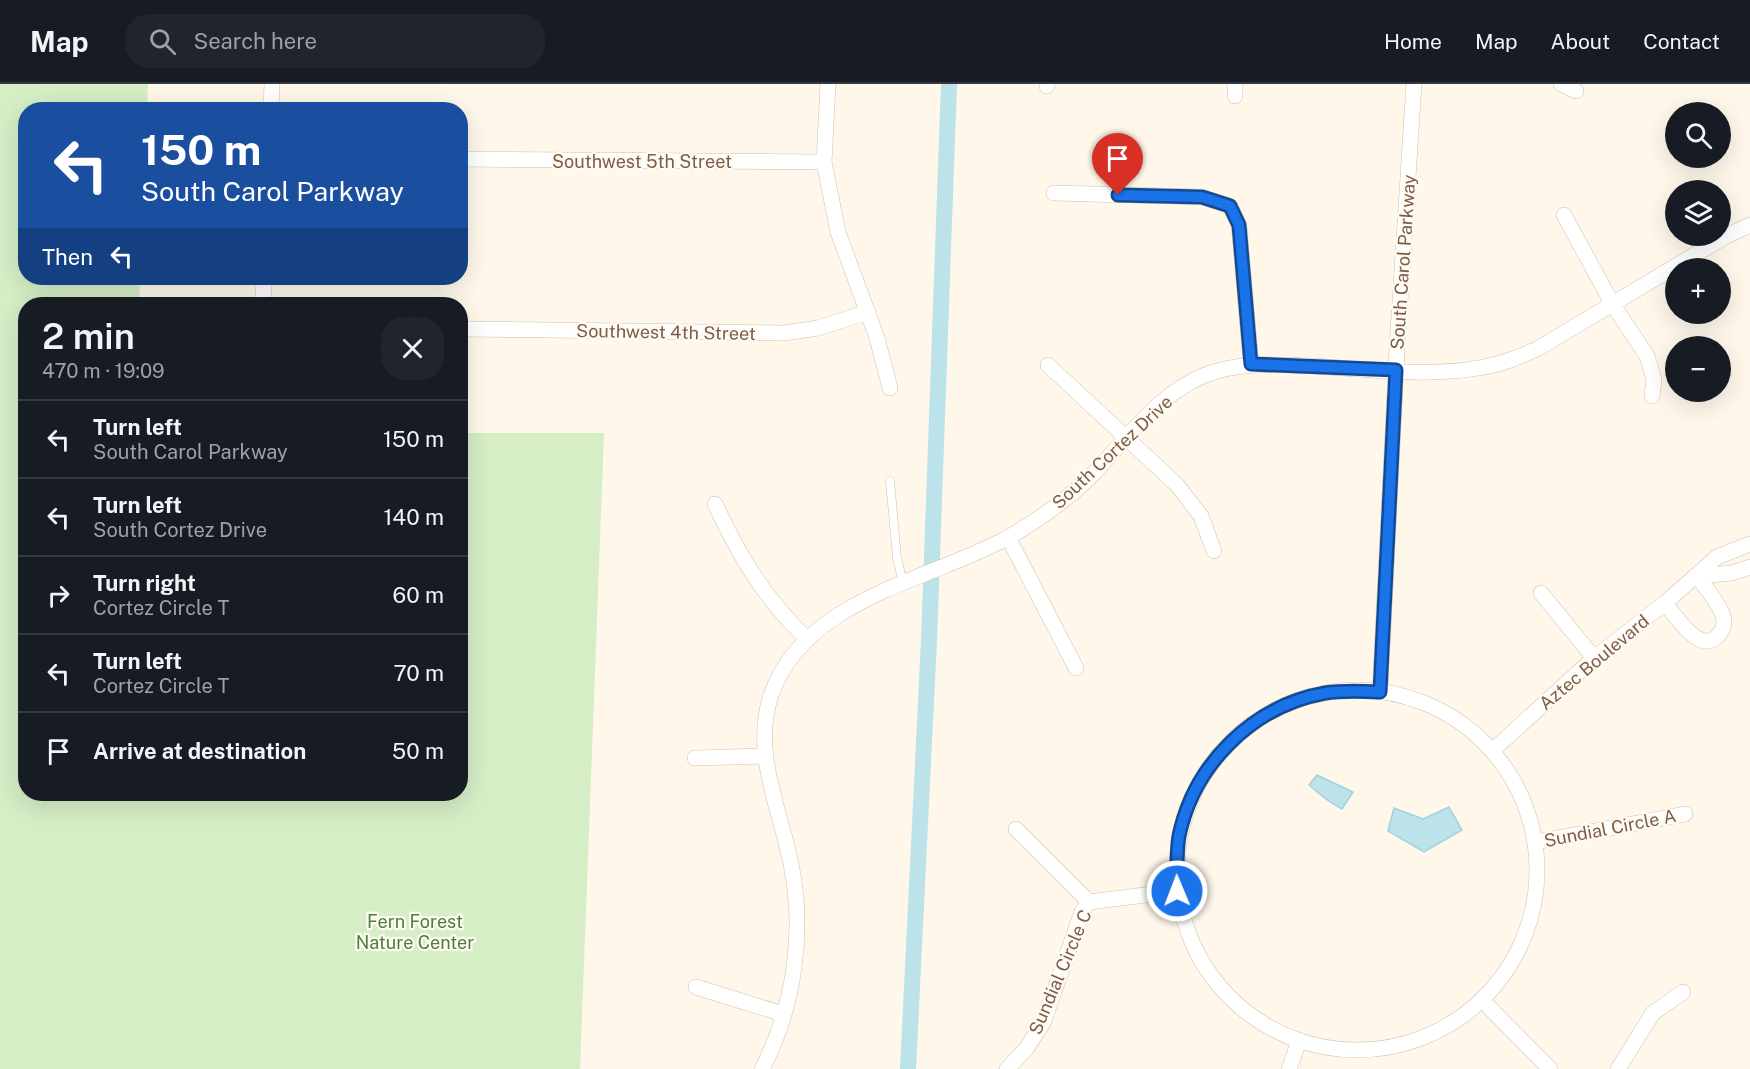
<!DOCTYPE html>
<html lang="en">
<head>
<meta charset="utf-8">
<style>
	body { margin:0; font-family:"Public Sans",sans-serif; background:#20242c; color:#f1f3f6; height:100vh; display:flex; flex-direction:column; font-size:22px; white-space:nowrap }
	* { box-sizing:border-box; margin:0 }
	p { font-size:20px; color:#9ea1a6 }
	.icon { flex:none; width:33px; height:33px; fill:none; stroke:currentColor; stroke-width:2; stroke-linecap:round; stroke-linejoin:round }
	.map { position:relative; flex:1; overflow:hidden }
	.sheet { position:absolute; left:18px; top:213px; width:450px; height:504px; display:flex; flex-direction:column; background:#171b24; border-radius:24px; box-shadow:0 6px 24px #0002 }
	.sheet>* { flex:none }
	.top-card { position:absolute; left:18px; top:18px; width:450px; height:183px; border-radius:24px; box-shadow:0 6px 24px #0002; background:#1a4fa0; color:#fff; overflow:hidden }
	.fabs { position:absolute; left:1665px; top:18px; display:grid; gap:12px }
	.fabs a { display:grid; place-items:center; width:66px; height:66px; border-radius:50%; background:#171b24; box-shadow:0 6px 24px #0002; font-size:30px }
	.pin { position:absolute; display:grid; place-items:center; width:51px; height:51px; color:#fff; margin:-62px -26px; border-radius:50% 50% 50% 0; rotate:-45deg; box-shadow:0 0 6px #0007 }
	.pin .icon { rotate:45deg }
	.me { position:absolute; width:66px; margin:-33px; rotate:359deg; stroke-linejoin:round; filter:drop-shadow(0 0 4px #0008) }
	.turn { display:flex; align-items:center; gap:21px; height:126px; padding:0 24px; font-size:27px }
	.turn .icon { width:78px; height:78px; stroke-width:2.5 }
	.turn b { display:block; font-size:42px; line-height:51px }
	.then { display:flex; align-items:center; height:57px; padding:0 24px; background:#0003; gap:12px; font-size:22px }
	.round { display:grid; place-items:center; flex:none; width:63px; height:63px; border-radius:24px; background:#20242c }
	.overview { display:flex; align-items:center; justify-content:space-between; height:102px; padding:0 24px }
	h1 { font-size:36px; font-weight:600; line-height:45px }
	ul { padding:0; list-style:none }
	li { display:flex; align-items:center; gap:18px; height:78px; padding:0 24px; border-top:2px solid #363941 }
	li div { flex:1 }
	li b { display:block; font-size:22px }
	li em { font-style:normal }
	header { display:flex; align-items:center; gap:36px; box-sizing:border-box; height:84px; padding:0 30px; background:#171b24; border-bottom:2px solid #363941 }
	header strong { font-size:28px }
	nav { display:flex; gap:33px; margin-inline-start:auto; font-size:21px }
	.search { width:420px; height:54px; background:#20242c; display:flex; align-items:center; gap:15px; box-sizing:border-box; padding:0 21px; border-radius:24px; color:#9ea1a6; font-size:22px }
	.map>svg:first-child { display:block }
	.green { fill:#d5eec6 }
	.water { fill:#bce2ea; stroke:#a1d2dd; stroke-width:1.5 }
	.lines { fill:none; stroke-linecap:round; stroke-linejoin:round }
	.canal { stroke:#bce2ea; stroke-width:16 }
	.service-casing { stroke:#d3bfad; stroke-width:9 }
	.minor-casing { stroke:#d3bfad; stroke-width:16 }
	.service { stroke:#fff; stroke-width:8 }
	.minor { stroke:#fff; stroke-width:15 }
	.route-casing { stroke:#114b97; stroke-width:15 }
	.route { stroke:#1a73e8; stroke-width:10 }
	.labels { text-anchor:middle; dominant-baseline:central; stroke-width:4.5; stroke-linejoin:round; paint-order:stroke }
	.street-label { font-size:18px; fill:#7c5d4a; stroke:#fffaf2 }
	.park-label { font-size:18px; fill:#4f7c3d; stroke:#fffaf2 }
</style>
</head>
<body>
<header>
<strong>Map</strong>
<div class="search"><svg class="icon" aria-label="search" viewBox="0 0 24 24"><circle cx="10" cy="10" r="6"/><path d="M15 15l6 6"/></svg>Search here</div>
<nav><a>Home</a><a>Map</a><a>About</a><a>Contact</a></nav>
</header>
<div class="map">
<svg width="1750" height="985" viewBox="0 0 1750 985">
	<rect width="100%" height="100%" fill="#fef7ea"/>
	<!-- green -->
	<polygon class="green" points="0,0 148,0 147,25 26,26 26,194 140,194 139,220 26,220 26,710 460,710 461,349 604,349 580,985 0,985"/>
	<!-- water -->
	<g class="water">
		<path d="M1317 691 1353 708 1342 725C1328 718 1321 711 1309 701Z"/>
		<polygon points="1449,723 1462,746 1424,768 1388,747 1394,724 1423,735"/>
	</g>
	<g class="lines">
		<!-- canal -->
		<polyline class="canal" points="908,985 929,556 949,0"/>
		<!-- service casing -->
		<g class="service-casing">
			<polyline id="service" points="890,397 897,474 903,499"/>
		</g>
		<!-- minor casing -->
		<g class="minor-casing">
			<g id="minor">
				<polyline points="828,0 824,78 838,148 877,254 890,304"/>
				<polyline points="1561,0 1576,7"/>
				<polyline points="1047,2 1047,0"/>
				<polyline points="1235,12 1235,0"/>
				<polyline points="271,26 272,0"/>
				<polyline points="460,75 824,78"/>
				<polyline points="1054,109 1202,113 1230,122 1239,141 1251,280"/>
				<polyline points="1564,131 1613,221 1647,272 1654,295 1652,312"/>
				<polyline points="263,220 264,194"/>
				<polyline points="460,245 784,249 818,244 868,228"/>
				<polyline points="1048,281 1177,401 1201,432 1214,467"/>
				<path d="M715 420C740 473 764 514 807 555"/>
				<polyline points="1008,453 1076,584"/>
				<polyline points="1697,492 1732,489 1750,483"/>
				<polyline points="1541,509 1594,574"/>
				<path d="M1665 519C1676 532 1702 575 1720 549 1724 545 1725 537 1723 532 1719 519 1705 503 1697 492"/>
				<circle cx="1357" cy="786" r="180"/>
				<polyline points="1380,608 1397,264 1414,0"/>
				<polyline points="1492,667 1594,574 1665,519 1717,473 1750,460"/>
				<polyline points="695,674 764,672"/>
				<polyline points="1016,745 1089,818"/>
				<polyline points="1536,758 1685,730"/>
				<polyline points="1089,818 1177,807"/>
				<polyline points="696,903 783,930"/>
				<polyline points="1482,916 1550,985"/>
				<path d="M762 985C794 924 805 848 791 780 780 724 752 669 771 611 805 514 929 497 1009 453 1038 436 1067 416 1091 392 1128 354 1163 302 1217 287 1248 278 1280 281 1312 282 1368 285 1428 294 1484 283 1503 280 1521 272 1539 264L1726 152 1750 141"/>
				<polyline points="1007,985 1026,965 1043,939 1082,828 1089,818"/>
				<polyline points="1289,985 1299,957"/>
				<polyline points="1618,985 1653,929 1683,908"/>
			</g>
		</g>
		<!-- service -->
		<use href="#service" class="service"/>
		<!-- minor -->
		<use href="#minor" class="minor"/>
	</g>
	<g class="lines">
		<!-- route casing -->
		<g class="route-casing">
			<path id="route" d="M1118 111 1202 113 1230 122 1239 141 1251 280 1396 286 1380 608C1362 607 1343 606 1325 609 1253 622 1194 680 1179 752 1176 770 1177 789 1177 807"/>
		</g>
		<!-- route -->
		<use href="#route" class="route"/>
	</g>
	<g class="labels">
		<!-- street labels -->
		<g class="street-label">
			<text x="642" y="77">Southwest 5th Street</text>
			<text transform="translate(1403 178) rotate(-86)">South Carol Parkway</text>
			<text transform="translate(666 248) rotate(1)">Southwest 4th Street</text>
			<text transform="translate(1112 368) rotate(-43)">South Cortez Drive</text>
			<text transform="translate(1594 578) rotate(-40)">Aztec Boulevard</text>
			<text transform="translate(1610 744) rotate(-11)">Sundial Circle A</text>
			<text transform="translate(1060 888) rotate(-67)">Sundial Circle C</text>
		</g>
		<!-- park labels -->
		<g class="park-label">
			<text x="415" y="837">Fern Forest<tspan x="415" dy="21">Nature Center</tspan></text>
		</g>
	</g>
</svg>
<div class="fabs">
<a><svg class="icon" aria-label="search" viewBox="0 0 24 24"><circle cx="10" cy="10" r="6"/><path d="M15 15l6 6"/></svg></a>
<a><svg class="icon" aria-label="layers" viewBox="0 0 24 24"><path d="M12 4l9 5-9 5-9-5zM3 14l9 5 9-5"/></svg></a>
<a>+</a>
<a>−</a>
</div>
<div class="pin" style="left:1118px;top:111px;background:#d93025"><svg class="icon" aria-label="arrive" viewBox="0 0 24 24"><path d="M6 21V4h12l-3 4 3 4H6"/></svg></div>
<svg class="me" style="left:1177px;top:807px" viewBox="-20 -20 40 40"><circle r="17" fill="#1a73e8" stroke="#fff" stroke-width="3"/><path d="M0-11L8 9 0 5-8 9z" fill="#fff"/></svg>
<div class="top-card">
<div class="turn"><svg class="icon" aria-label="left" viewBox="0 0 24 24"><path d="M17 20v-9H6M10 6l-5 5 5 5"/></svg><div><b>150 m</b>South Carol Parkway</div></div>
<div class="then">Then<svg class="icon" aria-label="left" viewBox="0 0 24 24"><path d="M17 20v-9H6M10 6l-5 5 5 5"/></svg></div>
</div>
<section class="sheet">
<div class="overview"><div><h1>2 min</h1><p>470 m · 19:09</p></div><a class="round"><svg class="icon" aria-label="close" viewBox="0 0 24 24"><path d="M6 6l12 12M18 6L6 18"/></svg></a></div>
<ul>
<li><svg class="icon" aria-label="left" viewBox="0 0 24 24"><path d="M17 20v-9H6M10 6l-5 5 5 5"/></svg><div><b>Turn left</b><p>South Carol Parkway</p></div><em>150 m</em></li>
<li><svg class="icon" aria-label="left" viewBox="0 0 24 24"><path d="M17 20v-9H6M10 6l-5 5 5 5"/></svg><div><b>Turn left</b><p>South Cortez Drive</p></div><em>140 m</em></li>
<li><svg class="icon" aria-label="right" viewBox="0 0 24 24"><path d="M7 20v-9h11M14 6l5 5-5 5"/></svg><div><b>Turn right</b><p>Cortez Circle T</p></div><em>60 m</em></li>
<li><svg class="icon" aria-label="left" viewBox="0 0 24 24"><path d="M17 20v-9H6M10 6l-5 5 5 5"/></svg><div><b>Turn left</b><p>Cortez Circle T</p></div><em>70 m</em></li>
<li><svg class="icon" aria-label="arrive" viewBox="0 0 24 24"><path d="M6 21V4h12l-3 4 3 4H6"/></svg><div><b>Arrive at destination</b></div><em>50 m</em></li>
</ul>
</section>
</div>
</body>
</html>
